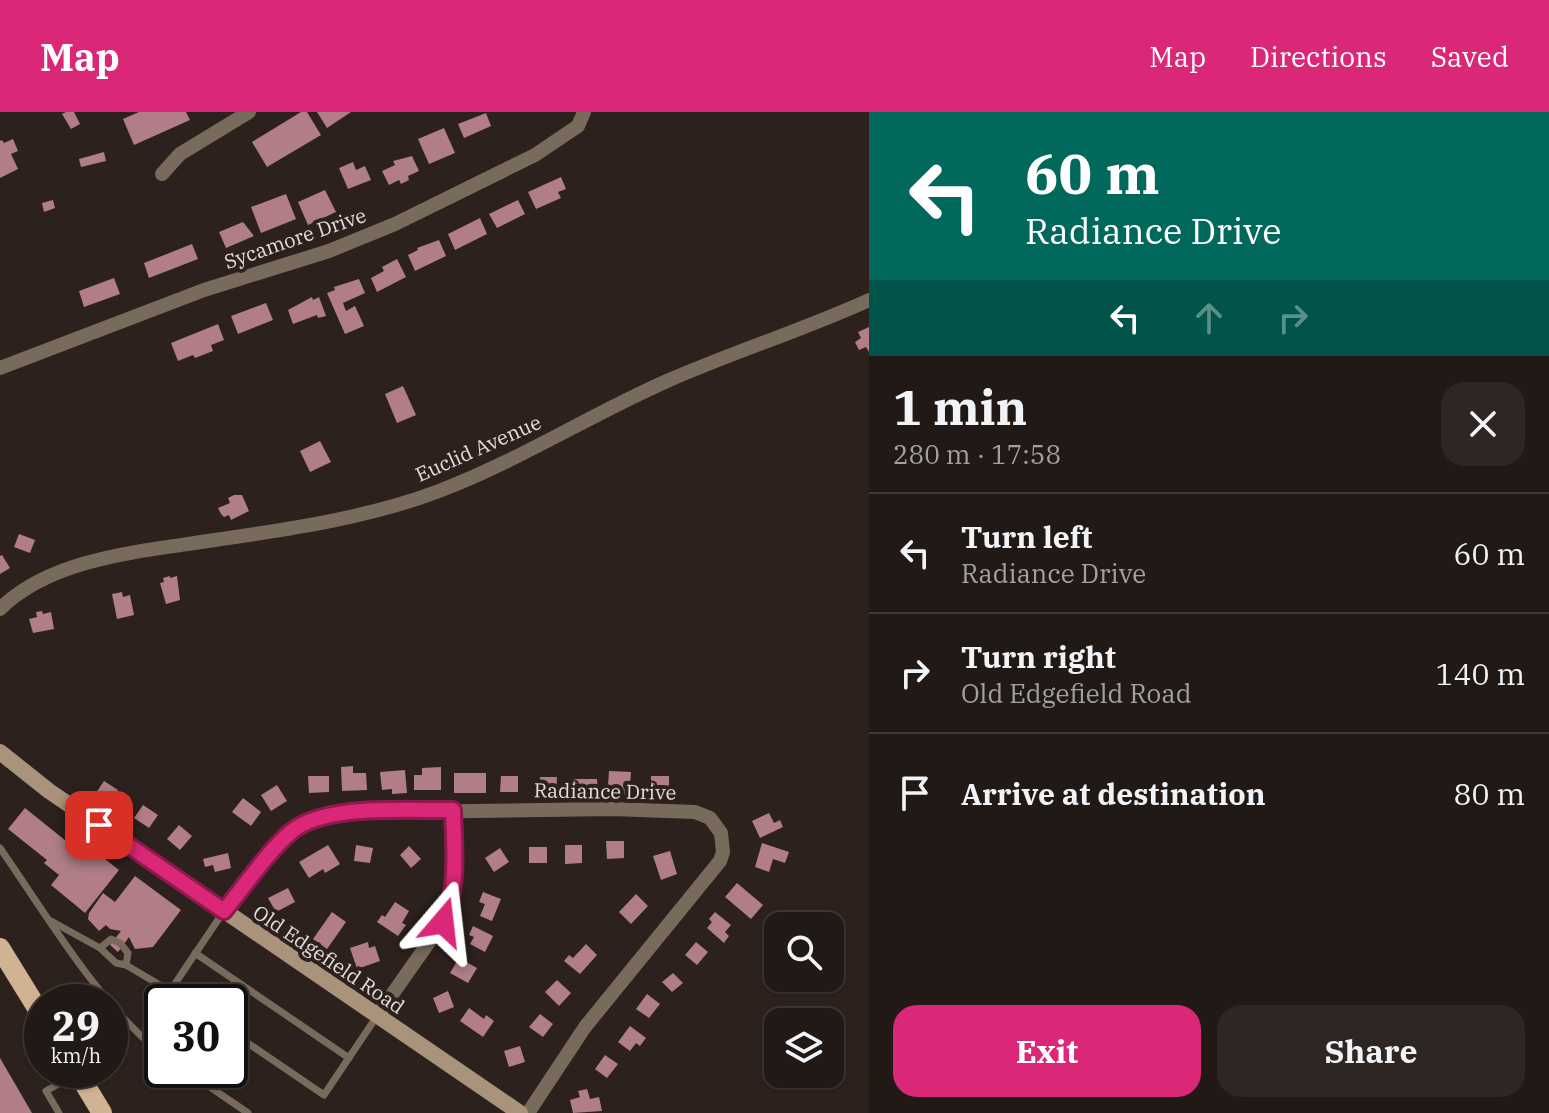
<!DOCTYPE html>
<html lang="en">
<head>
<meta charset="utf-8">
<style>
	body { margin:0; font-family:"IBM Plex Serif",serif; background:#2d2623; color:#f1f3f6; height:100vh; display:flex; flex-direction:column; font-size:30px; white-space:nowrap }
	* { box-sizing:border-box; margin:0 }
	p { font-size:26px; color:#a2a0a1 }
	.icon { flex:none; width:44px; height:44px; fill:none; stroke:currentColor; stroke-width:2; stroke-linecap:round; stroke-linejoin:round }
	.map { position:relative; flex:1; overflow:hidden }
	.drawer { display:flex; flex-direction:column; background:#211916; width:680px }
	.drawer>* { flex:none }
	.guide { background:#00695c; color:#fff; overflow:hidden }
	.tools { position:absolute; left:764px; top:800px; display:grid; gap:16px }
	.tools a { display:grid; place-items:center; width:80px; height:80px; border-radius:16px; background:#211916; box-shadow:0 2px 6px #0004,0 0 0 2px #3e3835; font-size:40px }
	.speed { position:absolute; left:24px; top:872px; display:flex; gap:16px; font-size:40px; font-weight:700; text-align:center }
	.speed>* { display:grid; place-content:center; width:104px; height:104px; border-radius:50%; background:#211916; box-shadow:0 2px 6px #0004,0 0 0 2px #3e3835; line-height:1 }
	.speed small { font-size:20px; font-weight:400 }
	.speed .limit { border:4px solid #111; border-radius:12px; background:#fff; color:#111 }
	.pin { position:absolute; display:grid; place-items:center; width:68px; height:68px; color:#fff; margin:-34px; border-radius:16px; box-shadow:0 4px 12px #0006 }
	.me { position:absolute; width:88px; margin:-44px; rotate:17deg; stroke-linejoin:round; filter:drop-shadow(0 0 6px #0008) }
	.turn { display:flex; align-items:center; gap:28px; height:168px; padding:0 24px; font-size:36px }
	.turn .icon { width:104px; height:104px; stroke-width:2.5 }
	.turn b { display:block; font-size:56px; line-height:68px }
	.lanes { display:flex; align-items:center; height:76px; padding:0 24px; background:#0003; justify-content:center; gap:40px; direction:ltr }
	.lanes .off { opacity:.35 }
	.round { display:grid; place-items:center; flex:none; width:84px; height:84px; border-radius:24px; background:#2d2623 }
	.summary { display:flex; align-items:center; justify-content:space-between; height:136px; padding:0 24px }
	h1 { font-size:48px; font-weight:700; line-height:60px }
	.action { display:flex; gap:16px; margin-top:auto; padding:16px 24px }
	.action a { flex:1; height:92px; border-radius:24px; background:#db2777; color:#fff; font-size:32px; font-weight:700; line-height:92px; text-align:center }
	.action a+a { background:#2d2623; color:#f1f3f6 }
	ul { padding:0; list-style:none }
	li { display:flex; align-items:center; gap:24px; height:120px; padding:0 24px; border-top:2px solid #3e3835 }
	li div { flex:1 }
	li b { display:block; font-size:30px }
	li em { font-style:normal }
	header { display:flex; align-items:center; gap:48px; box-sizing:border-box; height:112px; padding:0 40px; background:#db2777; color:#fff }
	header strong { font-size:38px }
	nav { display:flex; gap:44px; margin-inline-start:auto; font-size:28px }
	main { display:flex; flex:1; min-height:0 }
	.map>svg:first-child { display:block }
	.building { fill:#b17e86 }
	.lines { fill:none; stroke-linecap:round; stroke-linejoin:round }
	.lane { stroke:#796b5c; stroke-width:7 }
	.street { stroke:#796b5c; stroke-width:14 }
	.secondary { stroke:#aa937b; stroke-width:16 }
	.primary { stroke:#d0b393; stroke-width:20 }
	.route-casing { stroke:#8e194d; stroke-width:20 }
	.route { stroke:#db2777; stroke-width:14 }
	.labels { text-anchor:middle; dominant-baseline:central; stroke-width:8; stroke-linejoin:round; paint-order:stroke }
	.street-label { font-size:20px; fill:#e6dedb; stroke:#2c211d }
</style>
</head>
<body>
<header>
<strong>Map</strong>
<nav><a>Map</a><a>Directions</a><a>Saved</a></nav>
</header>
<main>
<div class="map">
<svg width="869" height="1001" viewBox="0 0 869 1001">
	<rect width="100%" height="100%" fill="#2c211d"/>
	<!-- building -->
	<g class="building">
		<polygon points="66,0 74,0 80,12 71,17 62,2"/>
		<polygon points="139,0 186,0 190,8 134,33 123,7"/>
		<polygon points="301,0 307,0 321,23 267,55 252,30"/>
		<polygon points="317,0 351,0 327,16"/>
		<polygon points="486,1 491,14 464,26 458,12"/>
		<polygon points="444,16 455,41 429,52 418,27"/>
		<polygon points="13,27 18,39 11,42 18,57 0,66 0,29 2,28 4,31"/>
		<polygon points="104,40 106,49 81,55 79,47"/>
		<polygon points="412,44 419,59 408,64 409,68 401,72 399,68 389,73 382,59 395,53 393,49"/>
		<polygon points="353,50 356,58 365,54 371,68 348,77 339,56"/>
		<polygon points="561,65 566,77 558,80 561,86 536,97 528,80"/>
		<polygon points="325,78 336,100 308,113 298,90"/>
		<polygon points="286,82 296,107 261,121 251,95"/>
		<polygon points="53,88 55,96 44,100 42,91"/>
		<polygon points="518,88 525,102 497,116 489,102"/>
		<polygon points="480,106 487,122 455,138 448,122"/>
		<polygon points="243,110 254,124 226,136 219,120"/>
		<polygon points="439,128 446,144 415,159 408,143 418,138 417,136"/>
		<polygon points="192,132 198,147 149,166 144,151"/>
		<polygon points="397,147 406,165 377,180 371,166 384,159 382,155"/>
		<polygon points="114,166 120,182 84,195 79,179"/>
		<polygon points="359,167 365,181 343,191 346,199 355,194 364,214 345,222 327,181 335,178 334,175"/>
		<polygon points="312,185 313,188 319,185 326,204 318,206 317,203 293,212 288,198"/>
		<polygon points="266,191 273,208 238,222 231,204"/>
		<polygon points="218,212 224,228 211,233 213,239 195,246 193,243 178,249 171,231"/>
		<polygon points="869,215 869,240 866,235 859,238 855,230 861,226 858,220"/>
		<polygon points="403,274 416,303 397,311 385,282"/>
		<polygon points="320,329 331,350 310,360 300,339"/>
		<polygon points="234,383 242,383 249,399 231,408 229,403 224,405 221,402 218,396 230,391 228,386"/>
		<polygon points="19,422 35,428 30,441 14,435"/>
		<polygon points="2,443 10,456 0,462 0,444"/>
		<polygon points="170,464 170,466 177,464 180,488 166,492 160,471 164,470 163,466"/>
		<polygon points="122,480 123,485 130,483 134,503 117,507 112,482"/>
		<polygon points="42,499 43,502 51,500 54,517 33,521 29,507 37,505 36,500"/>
		<polygon points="353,654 353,661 366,661 367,678 342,679 341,655"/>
		<polygon points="441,655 441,678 414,678 414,663 422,663 422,656"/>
		<polygon points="405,658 407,681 392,682 392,677 382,678 380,660"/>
		<polygon points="609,659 631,660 629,687 607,686"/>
		<rect x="454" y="661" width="32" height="20"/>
		<polygon points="308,664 329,664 329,680 309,681"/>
		<polygon points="501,664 518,664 518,680 500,680"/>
		<polygon points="651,664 669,664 669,682 651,683"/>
		<polygon points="540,665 557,665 556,683 539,683"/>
		<polygon points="573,667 597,667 598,683 573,683"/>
		<polygon points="104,669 118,678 110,691 96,681"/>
		<polygon points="277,673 287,689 271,699 261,683"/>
		<polygon points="123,680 130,685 122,697 114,691"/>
		<polygon points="243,686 261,700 251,714 232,700"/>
		<polygon points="143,693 158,703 149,716 134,706"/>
		<polygon points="25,696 81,741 87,733 119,758 85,801 51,773 59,763 44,751 47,748 8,717"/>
		<polygon points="769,701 774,711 780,708 783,715 760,726 752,709"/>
		<polygon points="179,713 192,724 180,738 167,727"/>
		<polygon points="606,729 624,729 624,746 607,747"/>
		<polygon points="762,731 789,740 785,751 773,747 769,760 755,755"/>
		<polygon points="328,733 340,752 325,761 323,757 309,766 299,750"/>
		<polygon points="356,733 373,736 370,751 354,749"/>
		<polygon points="565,733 582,733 582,751 565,752"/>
		<polygon points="409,734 421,747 411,756 400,743"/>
		<rect x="529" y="735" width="18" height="16"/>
		<polygon points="500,736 509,750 494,760 485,746"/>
		<polygon points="670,739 677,762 661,768 653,744"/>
		<polygon points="228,741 231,756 215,760 213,753 205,755 203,747"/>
		<polygon points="135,764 181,798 153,835 135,837 129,825 118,840 110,833 121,819 110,817 106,813 99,819 88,807 89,801 103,781 115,790"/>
		<polygon points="737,771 763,793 751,807 725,785"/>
		<polygon points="288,776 295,790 276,800 268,786"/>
		<polygon points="483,780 501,787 492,809 480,804 485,792 479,790"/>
		<polygon points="636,782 648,794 631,812 619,800"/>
		<polygon points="395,790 409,799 402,811 406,813 398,824 377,810 382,803 385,805"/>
		<polygon points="332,800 346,810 327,837 313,827"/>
		<polygon points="715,800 731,813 725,820 729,824 724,831 707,816 712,810 709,807"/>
		<polygon points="473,814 493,824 485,840 470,832 474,825 469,823"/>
		<polygon points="368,830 369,836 375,834 380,849 357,857 350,836"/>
		<polygon points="696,830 708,840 697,853 685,843"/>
		<polygon points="586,832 597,843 580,862 564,849 569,843 573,846"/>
		<polygon points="459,846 477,856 468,871 450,861"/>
		<polygon points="673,861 683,871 672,880 662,870"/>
		<polygon points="557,868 571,881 559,894 545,880"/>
		<polygon points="448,879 454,895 439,901 433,886"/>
		<polygon points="647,882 660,892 649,906 636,897"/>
		<polygon points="469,896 484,907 486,903 494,909 483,925 460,909"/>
		<polygon points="540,902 553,912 543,925 529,915"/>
		<polygon points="630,914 646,926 640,934 636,931 630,939 618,930"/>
		<polygon points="520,934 525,950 509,955 504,939"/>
		<polygon points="605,943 618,952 607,966 595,957"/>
		<polygon points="0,946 32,1001 0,1001"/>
		<polygon points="587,977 590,987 599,985 602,999 573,1001 570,988 580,985 578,979"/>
	</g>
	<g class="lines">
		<!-- lane -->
		<g class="lane">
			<path d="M0 736C46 802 99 893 162 942"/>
			<polyline points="51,809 100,836 116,851 126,853 170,879"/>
			<polyline points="100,836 111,827 120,831 128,841 126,853"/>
			<polyline points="195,841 349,946"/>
			<polyline points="187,890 170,879 224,799"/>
			<polyline points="230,919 324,983 377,904"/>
			<polyline points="185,958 248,1001"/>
			<polyline points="59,1001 46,979 76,962"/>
		</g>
		<!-- street -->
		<g class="street">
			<polyline points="162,62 180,42 249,0"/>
			<polyline points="0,256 204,178 329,139 395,112 535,43 578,14 584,0"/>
			<path d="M0 497C52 445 145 439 215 428 289 417 368 406 439 379 518 349 590 303 667 269 733 240 803 218 869 188"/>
			<path d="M224 799C254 763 283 713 331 701L612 697 695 700 710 706 721 721 723 740 720 749 585 915 528 1001"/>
			<path d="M377 904 443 810C459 774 454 736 453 698"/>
		</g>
		<!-- secondary -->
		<polyline class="secondary" points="0,640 49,679 520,1001"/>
		<!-- primary -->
		<g class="primary">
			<polyline points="0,836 42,904"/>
			<polyline points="76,958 102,1001"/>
		</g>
	</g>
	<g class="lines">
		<!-- route casing -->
		<g class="route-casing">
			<path id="route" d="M99 713 224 799C244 775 268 739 291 720 325 691 409 699 453 698 454 736 459 775 443 810"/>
		</g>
		<!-- route -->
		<use href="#route" class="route"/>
	</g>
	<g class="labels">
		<!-- street labels -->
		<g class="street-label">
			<text transform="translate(295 126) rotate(-19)">Sycamore Drive</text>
			<text transform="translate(478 336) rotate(-24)">Euclid Avenue</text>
			<text transform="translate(605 679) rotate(1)">Radiance Drive</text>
			<text transform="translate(329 847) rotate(34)">Old Edgefield Road</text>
		</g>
	</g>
</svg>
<div class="tools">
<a><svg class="icon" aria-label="search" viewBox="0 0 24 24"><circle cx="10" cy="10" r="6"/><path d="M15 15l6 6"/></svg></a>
<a><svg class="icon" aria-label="layers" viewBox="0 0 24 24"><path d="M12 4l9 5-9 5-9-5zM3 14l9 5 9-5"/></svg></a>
</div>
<div class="speed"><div>29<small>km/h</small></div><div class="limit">30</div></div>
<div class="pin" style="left:99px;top:713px;background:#d93025"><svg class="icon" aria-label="arrive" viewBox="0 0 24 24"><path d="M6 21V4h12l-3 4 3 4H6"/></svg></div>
<svg class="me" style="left:443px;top:810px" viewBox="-20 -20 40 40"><path d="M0-17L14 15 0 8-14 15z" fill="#db2777" stroke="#fff" stroke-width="4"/></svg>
</div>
<section class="drawer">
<div class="guide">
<div class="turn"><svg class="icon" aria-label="left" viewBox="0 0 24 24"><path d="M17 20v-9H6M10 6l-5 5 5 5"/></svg><div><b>60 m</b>Radiance Drive</div></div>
<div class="lanes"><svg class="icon" aria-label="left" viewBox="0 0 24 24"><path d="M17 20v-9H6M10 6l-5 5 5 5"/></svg><svg class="icon off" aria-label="ahead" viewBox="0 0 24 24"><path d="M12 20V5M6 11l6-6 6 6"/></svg><svg class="icon off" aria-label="right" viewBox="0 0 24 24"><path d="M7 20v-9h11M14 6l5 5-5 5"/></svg></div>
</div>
<div class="summary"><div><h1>1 min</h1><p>280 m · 17:58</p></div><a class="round"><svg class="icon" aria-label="close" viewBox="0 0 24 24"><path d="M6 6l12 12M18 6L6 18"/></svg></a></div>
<ul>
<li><svg class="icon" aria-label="left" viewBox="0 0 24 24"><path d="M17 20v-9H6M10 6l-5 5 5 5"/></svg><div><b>Turn left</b><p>Radiance Drive</p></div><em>60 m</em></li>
<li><svg class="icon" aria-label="right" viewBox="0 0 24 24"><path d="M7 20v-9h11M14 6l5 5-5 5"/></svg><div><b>Turn right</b><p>Old Edgefield Road</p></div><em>140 m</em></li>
<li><svg class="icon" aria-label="arrive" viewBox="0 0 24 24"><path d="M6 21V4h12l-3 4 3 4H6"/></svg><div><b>Arrive at destination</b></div><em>80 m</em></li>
</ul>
<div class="action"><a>Exit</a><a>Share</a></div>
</section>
</main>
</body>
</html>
